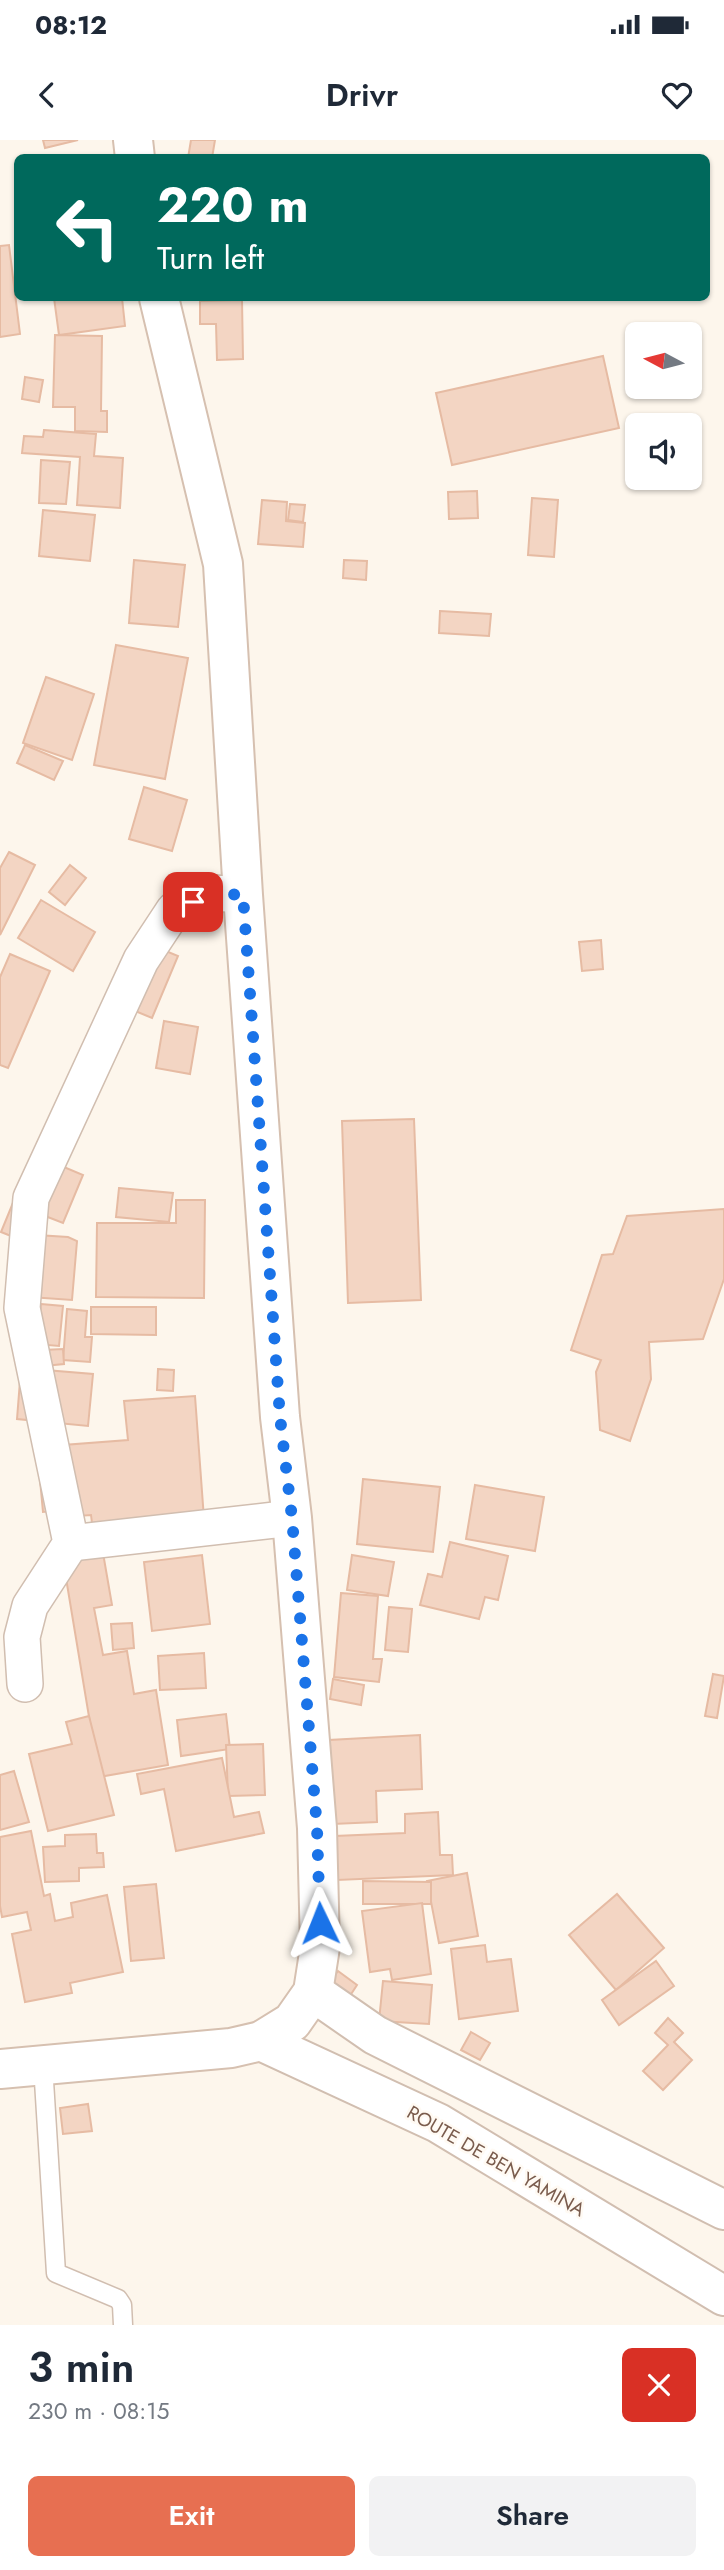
<!DOCTYPE html>
<html lang="en">
<head>
<meta charset="utf-8">
<style>
	body { margin:0; font-family:Jost,sans-serif; background:#f2f2f3; color:#1f2937; height:100vh; display:flex; flex-direction:column; font-size:26px; white-space:nowrap }
	* { box-sizing:border-box; margin:0 }
	p { font-size:23px; color:#747a83 }
	.icon { flex:none; width:38px; height:38px; fill:none; stroke:currentColor; stroke-width:2; stroke-linecap:round; stroke-linejoin:round }
	.map { position:relative; height:2185px; overflow:hidden }
	.details { display:flex; flex-direction:column; background:#fff; flex:1 }
	.details>* { flex:none }
	.banner { position:absolute; left:14px; top:14px; width:696px; height:147px; border-radius:10px; box-shadow:0 2px 5px #0004; background:#00695c; color:#fff; overflow:hidden }
	.needle { width:46px; rotate:277deg }
	.tools { position:absolute; left:625px; top:182px; display:grid; gap:14px }
	.tools a { display:grid; place-items:center; width:77px; height:77px; border-radius:10px; background:#fff; box-shadow:0 2px 5px #0004; font-size:35px }
	.pin { position:absolute; display:grid; place-items:center; width:60px; height:60px; color:#fff; margin:-30px; border-radius:14px; box-shadow:0 4px 10px #0006 }
	.me { position:absolute; width:77px; margin:-38px; rotate:358deg; stroke-linejoin:round; filter:drop-shadow(0 0 5px #0008) }
	.turn { display:flex; align-items:center; gap:24px; height:147px; padding:0 28px; font-size:32px }
	.turn .icon { width:91px; height:91px; stroke-width:2.5 }
	.turn b { display:block; font-size:49px; line-height:60px }
	.round { display:grid; place-items:center; flex:none; width:74px; height:74px; border-radius:10px; background:#f2f2f3 }
	.headline { display:flex; align-items:center; justify-content:space-between; height:119px; padding:0 28px }
	h1 { font-size:42px; font-weight:600; line-height:52px }
	.cta { display:flex; gap:14px; margin-top:auto; padding:14px 28px }
	.cta a { flex:1; height:80px; border-radius:10px; background:#e76f51; color:#fff; font-size:28px; font-weight:600; line-height:80px; text-align:center }
	.cta a+a { background:#f2f2f3; color:#1f2937 }
	.status { display:flex; justify-content:space-between; align-items:center; height:49px; padding:0 35px; background:#fff; direction:ltr }
	.status svg { height:19px; fill:currentColor }
	header { display:flex; justify-content:space-between; align-items:center; height:91px; padding:0 28px; background:#fff; font-size:32px; font-weight:600 }
	.map>svg:first-child { display:block }
	.building { fill:#f3d5c3; stroke:#e6bba3; stroke-width:2 }
	.lines { fill:none; stroke-linecap:round; stroke-linejoin:round }
	.service-casing { stroke:#d1beb0; stroke-width:21 }
	.minor-casing { stroke:#d1beb0; stroke-width:38 }
	.tertiary-casing { stroke:#d1beb0; stroke-width:42 }
	.secondary-casing { stroke:#d6c0b0; stroke-width:42 }
	.service { stroke:#fff; stroke-width:18 }
	.minor { stroke:#fff; stroke-width:35 }
	.tertiary { stroke:#fff; stroke-width:38 }
	.secondary { stroke:#fff; stroke-width:38 }
	.route { stroke:#1a73e8; stroke-width:12; stroke-dasharray:0 21.6 }
	.labels { text-anchor:middle; dominant-baseline:central; stroke-width:5; stroke-linejoin:round; paint-order:stroke }
	.street-label { font-size:19px; fill:#7a5c4d; stroke:#fffaf3 }
</style>
</head>
<body>
<div class="status"><b>08:12</b><svg viewBox="0 0 49 12"><path d="M0 12V9h3v3zM5 12V6h3v6zM10 12V3h3v9zM15 12V0h3v12zM26 1h20v11H26zM47 4h2v5h-2z"/></svg></div>
<header><svg class="icon" aria-label="back" viewBox="0 0 24 24"><path d="M15 5l-7 7 7 7"/></svg>Drivr<svg class="icon" aria-label="heart" viewBox="0 0 24 24"><path d="M12 20l-8-8c-3-5 5-10 8-4 3-6 11-1 8 4z"/></svg></header>
<div class="map">
<svg width="724" height="2185" viewBox="0 0 724 2185">
	<rect width="100%" height="100%" fill="#fdf6ec"/>
	<!-- building -->
	<g class="building">
		<polygon points="43,0 78,0 45,8"/>
		<polygon points="191,0 215,0 212,18 188,18"/>
		<polygon points="9,105 20,194 0,197 0,106"/>
		<polygon points="54,158 122,158 125,186 59,195"/>
		<polygon points="242,160 243,219 217,220 216,184 200,184 200,161"/>
		<polygon points="55,195 102,196 101,271 107,271 107,292 75,291 75,267 53,267"/>
		<polygon points="603,216 619,288 452,325 436,253"/>
		<polygon points="25,237 43,240 39,262 22,259"/>
		<polygon points="44,290 96,294 94,316 123,318 120,368 77,365 80,317 22,313 24,296 43,297"/>
		<polygon points="41,320 70,322 66,364 39,363"/>
		<polygon points="477,351 478,378 449,379 448,352"/>
		<polygon points="532,358 558,360 554,417 528,415"/>
		<polygon points="262,360 287,362 286,381 305,383 303,407 258,404"/>
		<polygon points="290,364 305,365 303,382 288,380"/>
		<polygon points="43,370 95,375 90,421 39,416"/>
		<polygon points="134,420 185,425 178,487 129,483"/>
		<polygon points="344,420 367,421 366,440 343,438"/>
		<polygon points="440,471 491,474 489,496 439,493"/>
		<polygon points="116,505 188,518 165,639 94,625"/>
		<polygon points="46,537 94,554 72,620 23,603"/>
		<polygon points="25,605 63,621 54,640 17,623"/>
		<polygon points="144,647 187,660 172,711 129,699"/>
		<polygon points="9,712 35,725 0,795 0,728"/>
		<polygon points="70,725 86,738 65,765 49,752"/>
		<polygon points="41,760 95,792 73,831 18,798"/>
		<polygon points="137,799 178,816 152,878 111,861"/>
		<polygon points="601,800 603,829 582,831 579,802"/>
		<polygon points="10,814 50,831 8,928 0,925 0,837"/>
		<polygon points="164,881 198,887 190,934 156,928"/>
		<polygon points="414,979 421,1160 348,1163 342,981"/>
		<polygon points="33,1014 83,1035 63,1083 40,1074 37,1095 68,1097 77,1101 72,1160 16,1156 21,1100 1,1092"/>
		<polygon points="119,1048 173,1053 169,1082 116,1077"/>
		<polygon points="176,1060 205,1060 204,1158 96,1157 97,1083 176,1083"/>
		<polygon points="724,1069 724,1139 703,1199 649,1202 651,1239 630,1301 600,1290 596,1232 601,1220 571,1210 602,1115 613,1114 627,1076"/>
		<polygon points="41,1164 63,1166 59,1206 23,1203 39,1182"/>
		<polygon points="91,1167 156,1167 156,1195 91,1194"/>
		<polygon points="67,1169 87,1171 85,1197 92,1197 90,1222 63,1220"/>
		<polygon points="63,1209 64,1224 44,1226 43,1210"/>
		<polygon points="21,1228 93,1234 88,1286 17,1279"/>
		<polygon points="158,1229 174,1230 173,1251 157,1250"/>
		<polygon points="195,1256 204,1379 151,1378 92,1383 91,1375 65,1377 64,1370 43,1372 37,1307 128,1300 124,1261"/>
		<polygon points="363,1339 440,1347 433,1412 357,1404"/>
		<polygon points="475,1345 544,1357 535,1411 466,1399"/>
		<polygon points="450,1402 508,1416 498,1460 485,1457 479,1479 420,1465 428,1434 442,1437"/>
		<polygon points="103,1413 112,1465 94,1468 103,1515 127,1511 134,1554 156,1550 168,1625 99,1637 63,1420"/>
		<polygon points="202,1415 210,1484 152,1491 144,1422"/>
		<polygon points="352,1415 394,1422 388,1456 347,1450"/>
		<polygon points="341,1453 378,1456 373,1519 382,1519 379,1542 334,1537"/>
		<polygon points="389,1467 412,1469 408,1512 385,1510"/>
		<polygon points="132,1483 134,1508 113,1510 111,1484"/>
		<polygon points="204,1513 206,1548 160,1550 158,1516"/>
		<polygon points="713,1534 724,1536 717,1578 705,1576"/>
		<polygon points="333,1539 364,1545 361,1565 330,1559"/>
		<polygon points="226,1574 230,1609 181,1616 177,1580"/>
		<polygon points="89,1576 114,1675 48,1691 29,1614 72,1604 66,1582"/>
		<polygon points="420,1595 422,1649 376,1651 377,1682 333,1684 329,1600"/>
		<polygon points="263,1604 265,1655 228,1656 226,1605"/>
		<polygon points="222,1618 234,1677 259,1672 264,1693 176,1711 164,1649 141,1654 137,1634"/>
		<polygon points="14,1631 29,1682 0,1690 0,1635"/>
		<polygon points="438,1672 440,1715 452,1715 453,1735 337,1740 335,1696 405,1693 405,1674"/>
		<polygon points="31,1691 44,1756 50,1754 55,1781 73,1777 71,1763 107,1755 123,1832 70,1843 72,1853 25,1862 12,1794 31,1790 27,1772 2,1777 0,1766 0,1697"/>
		<polygon points="96,1694 97,1713 103,1713 104,1727 79,1728 79,1741 45,1742 43,1707 65,1706 65,1695"/>
		<polygon points="467,1733 478,1796 439,1803 427,1741"/>
		<polygon points="363,1741 431,1742 431,1764 363,1764"/>
		<polygon points="156,1744 164,1818 131,1821 124,1747"/>
		<polygon points="617,1754 664,1808 616,1850 569,1795"/>
		<polygon points="422,1763 431,1834 392,1840 390,1829 370,1832 362,1771"/>
		<polygon points="485,1805 487,1822 511,1819 518,1871 459,1879 451,1809"/>
		<polygon points="656,1821 674,1846 619,1885 602,1860"/>
		<polygon points="338,1831 357,1845 344,1865 324,1850"/>
		<polygon points="383,1841 432,1845 429,1884 379,1881"/>
		<polygon points="668,1878 683,1893 674,1902 692,1920 663,1950 643,1931 668,1905 655,1893"/>
		<polygon points="471,1892 490,1903 480,1920 461,1910"/>
		<polygon points="88,1964 92,1991 63,1994 60,1968"/>
	</g>
	<g class="lines">
		<!-- service casing -->
		<g class="service-casing">
			<polyline id="service" points="43,1925 56,2133 118,2159 122,2165 123,2185"/>
		</g>
		<!-- minor casing -->
		<g class="minor-casing">
			<g id="minor">
				<polyline points="71,1403 292,1378"/>
				<polyline points="25,1544 22,1497 30,1466 71,1403 22,1168 31,1058 141,820 174,770 213,753 243,755"/>
			</g>
		</g>
		<!-- tertiary casing -->
		<g class="tertiary-casing">
			<g id="tertiary">
				<polyline points="313,1852 375,1895 724,2070"/>
				<polyline points="261,1901 438,1983 724,2156"/>
			</g>
		</g>
		<!-- secondary casing -->
		<g class="secondary-casing">
			<g id="secondary">
				<polyline points="133,0 135,18"/>
				<polyline points="0,1929 231,1908 261,1901 292,1882 313,1852 320,1807 317,1688 292,1378 280,1277 243,755 223,424 159,158"/>
			</g>
		</g>
		<!-- service -->
		<use href="#service" class="service"/>
		<!-- minor -->
		<use href="#minor" class="minor"/>
		<!-- tertiary -->
		<use href="#tertiary" class="tertiary"/>
		<!-- secondary -->
		<use href="#secondary" class="secondary"/>
	</g>
	<g class="lines">
		<!-- route -->
		<polyline class="route" points="193,762 212,753 243,755 280,1277 292,1378 317,1688 320,1783"/>
	</g>
	<g class="labels">
		<!-- street labels -->
		<g class="street-label">
			<text transform="translate(496 2021) rotate(30)">ROUTE DE BEN YAMINA</text>
		</g>
	</g>
</svg>
<div class="tools">
<a><svg class="needle" viewBox="-14 -14 28 28"><path d="M0-13l5 13h-10z" fill="#e53935"/><path d="M0 13l5-13h-10z" fill="#747a83"/></svg></a>
<a><svg class="icon" aria-label="sound" viewBox="0 0 24 24"><path d="M4 9h4l5-4v14l-5-4H4zM17 9q2 3 0 6"/></svg></a>
</div>
<div class="pin" style="left:193px;top:762px;background:#d93025"><svg class="icon" aria-label="arrive" viewBox="0 0 24 24"><path d="M6 21V4h12l-3 4 3 4H6"/></svg></div>
<svg class="me" style="left:320px;top:1783px" viewBox="-20 -20 40 40"><path d="M0-17L14 15 0 8-14 15z" fill="#1a73e8" stroke="#fff" stroke-width="4"/></svg>
<div class="banner">
<div class="turn"><svg class="icon" aria-label="left" viewBox="0 0 24 24"><path d="M17 20v-9H6M10 6l-5 5 5 5"/></svg><div><b>220 m</b>Turn left</div></div>
</div>
</div>
<section class="details">
<div class="headline"><div><h1>3 min</h1><p>230 m · 08:15</p></div><a class="round" style="background:#d93025;color:#fff"><svg class="icon" aria-label="close" viewBox="0 0 24 24"><path d="M6 6l12 12M18 6L6 18"/></svg></a></div>
<div class="cta"><a>Exit</a><a>Share</a></div>
</section>
</body>
</html>
